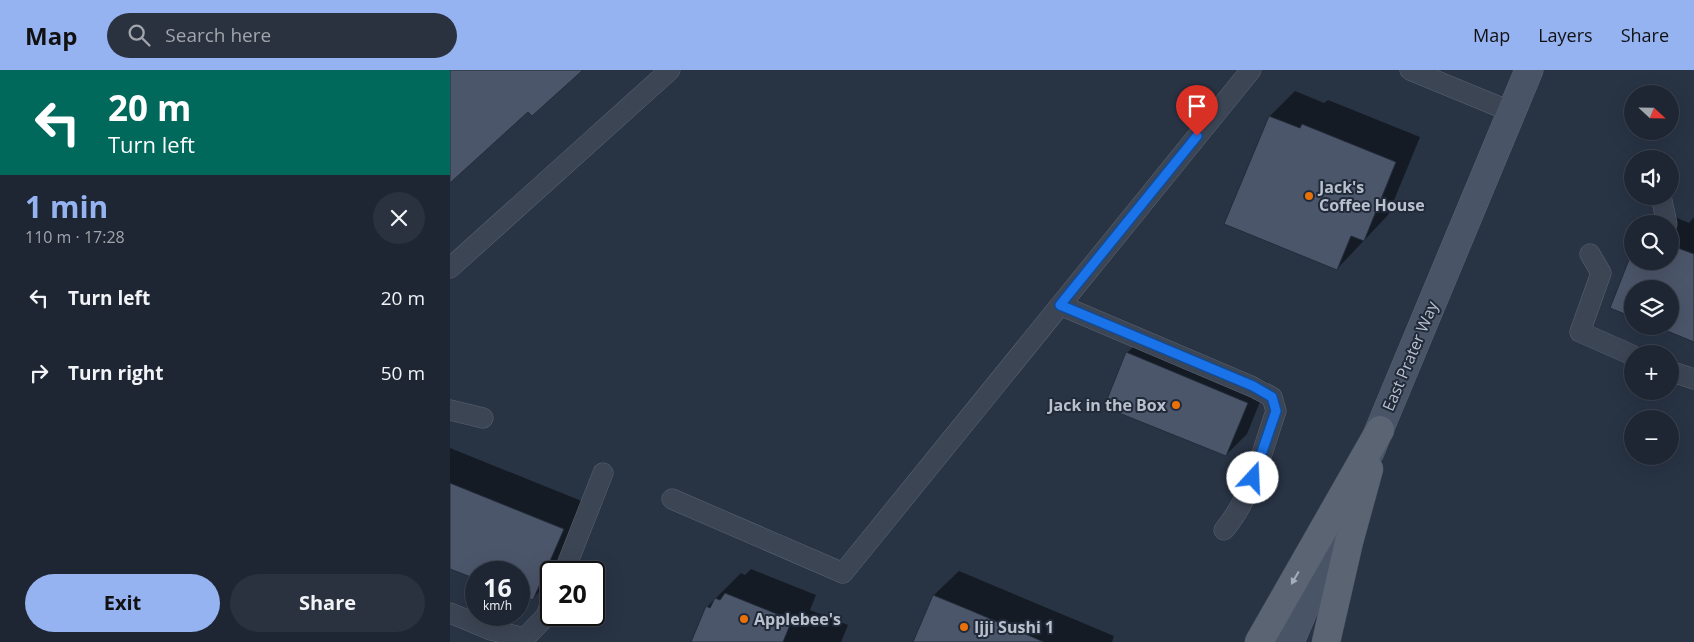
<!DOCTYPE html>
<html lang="en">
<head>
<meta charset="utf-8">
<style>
	body { margin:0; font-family:"Open Sans",sans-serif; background:#2b323f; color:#f1f3f6; height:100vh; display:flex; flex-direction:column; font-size:19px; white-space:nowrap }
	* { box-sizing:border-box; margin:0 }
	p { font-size:16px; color:#a1a5ac }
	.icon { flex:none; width:28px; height:28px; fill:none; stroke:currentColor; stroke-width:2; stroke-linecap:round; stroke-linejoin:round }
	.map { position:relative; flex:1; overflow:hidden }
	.panel { display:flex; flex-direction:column; background:#1e2633; width:450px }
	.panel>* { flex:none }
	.banner { background:#00695c; color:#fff; overflow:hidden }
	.needle { width:32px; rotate:112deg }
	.tools { position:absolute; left:1174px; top:15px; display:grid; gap:10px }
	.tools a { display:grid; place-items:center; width:55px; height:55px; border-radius:50%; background:#1e2633; box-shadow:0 5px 20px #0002,0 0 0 1px #3c434e; font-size:25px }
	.speed { position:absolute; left:15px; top:491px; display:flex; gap:10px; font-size:25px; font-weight:700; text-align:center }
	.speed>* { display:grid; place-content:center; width:65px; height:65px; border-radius:50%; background:#1e2633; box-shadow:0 5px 20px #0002,0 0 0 1px #3c434e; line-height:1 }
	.speed small { font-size:12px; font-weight:400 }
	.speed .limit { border:2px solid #111; border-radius:8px; background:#fff; color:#111 }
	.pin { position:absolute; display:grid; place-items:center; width:42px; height:42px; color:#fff; margin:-51px -21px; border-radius:50% 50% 50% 0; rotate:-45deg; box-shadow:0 0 5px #0007 }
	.pin .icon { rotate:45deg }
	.me { position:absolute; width:55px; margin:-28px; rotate:20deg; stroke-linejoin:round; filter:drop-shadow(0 0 4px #0008) }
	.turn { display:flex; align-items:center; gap:18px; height:105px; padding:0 25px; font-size:22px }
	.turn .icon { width:65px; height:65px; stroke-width:2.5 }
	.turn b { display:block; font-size:35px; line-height:42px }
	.round { display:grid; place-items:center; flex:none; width:52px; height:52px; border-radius:26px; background:#2b323f }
	.headline { display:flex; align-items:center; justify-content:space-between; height:85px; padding:0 25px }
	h1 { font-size:30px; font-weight:700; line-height:38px; color:#95b2f1 }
	.action { display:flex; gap:10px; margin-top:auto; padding:10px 25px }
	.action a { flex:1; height:58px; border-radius:30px; background:#95b2f1; color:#111; font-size:20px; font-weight:700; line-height:58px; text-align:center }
	.action a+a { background:#2b323f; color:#f1f3f6 }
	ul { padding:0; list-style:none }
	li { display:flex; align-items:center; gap:15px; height:75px; padding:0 25px }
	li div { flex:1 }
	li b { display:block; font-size:19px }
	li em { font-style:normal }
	header { display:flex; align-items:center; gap:30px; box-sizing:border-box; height:70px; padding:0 25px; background:#95b2f1; color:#111 }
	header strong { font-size:24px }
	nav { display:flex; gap:28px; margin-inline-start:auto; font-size:18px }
	.search { width:350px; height:45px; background:#2b323f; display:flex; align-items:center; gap:12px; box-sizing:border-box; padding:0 18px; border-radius:28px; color:#a1a5ac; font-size:19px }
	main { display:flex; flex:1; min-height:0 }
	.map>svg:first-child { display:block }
	.shadow { fill:#0007 }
	.building { fill:#4c566a; stroke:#232c3b }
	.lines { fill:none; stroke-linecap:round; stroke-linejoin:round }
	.lane-casing { stroke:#5b6371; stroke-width:21 }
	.secondary-casing { stroke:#5b6371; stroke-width:29 }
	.primary-casing { stroke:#464e5d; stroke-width:29 }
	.lane { stroke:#3c4554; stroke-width:20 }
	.secondary { stroke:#4a5467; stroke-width:28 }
	.primary { stroke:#5a6473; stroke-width:28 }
	.oneway { fill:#a7aebb }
	.route-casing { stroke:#114b97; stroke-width:12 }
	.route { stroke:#1a73e8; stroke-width:9 }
	.food-dot { fill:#e8710a; stroke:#202a39; stroke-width:2 }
	.labels { text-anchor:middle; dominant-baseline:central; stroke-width:4; stroke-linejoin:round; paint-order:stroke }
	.poi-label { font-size:16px; font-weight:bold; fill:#bac0cd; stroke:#202a39; text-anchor:start }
	.street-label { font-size:16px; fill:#bac0cd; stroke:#202a39 }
</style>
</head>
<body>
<header>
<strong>Map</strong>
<div class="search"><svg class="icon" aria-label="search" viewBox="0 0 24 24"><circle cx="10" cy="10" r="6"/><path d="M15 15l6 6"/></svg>Search here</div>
<nav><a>Map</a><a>Layers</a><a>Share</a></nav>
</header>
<main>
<section class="panel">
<div class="banner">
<div class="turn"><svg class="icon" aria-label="left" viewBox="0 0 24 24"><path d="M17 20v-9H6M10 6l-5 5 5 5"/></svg><div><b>20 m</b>Turn left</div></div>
</div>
<div class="headline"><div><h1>1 min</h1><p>110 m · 17:28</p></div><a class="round"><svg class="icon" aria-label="close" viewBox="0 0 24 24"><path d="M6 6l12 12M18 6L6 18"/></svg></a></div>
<ul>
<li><svg class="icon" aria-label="left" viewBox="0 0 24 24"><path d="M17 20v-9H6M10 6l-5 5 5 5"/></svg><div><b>Turn left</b></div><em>20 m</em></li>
<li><svg class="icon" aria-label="right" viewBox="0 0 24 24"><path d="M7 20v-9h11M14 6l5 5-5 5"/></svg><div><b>Turn right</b></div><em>50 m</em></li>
</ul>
<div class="action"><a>Exit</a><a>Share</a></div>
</section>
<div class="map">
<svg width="1244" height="572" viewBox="0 0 1244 572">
	<rect width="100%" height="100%" fill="#283344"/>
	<!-- shadow -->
	<g class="shadow">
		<polygon points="845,21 874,33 878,30 970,67 938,145 887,199 820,46"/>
		<polygon points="1213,142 1239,153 1244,147 1244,271 1220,256 1220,219 1182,219 1182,246 1162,237 1182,186 1182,191 1220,191 1220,154 1201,154"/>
		<polygon points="698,262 818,312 797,364 776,385 677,283"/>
		<polygon points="0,378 139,434 108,502 101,502 101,510 82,529 69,524 69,502 26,502 26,508 0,498"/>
		<polygon points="301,499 366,525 360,540 398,555 391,572 242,572 257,537 291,503 295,505"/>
		<polygon points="509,501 664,566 662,572 464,572 484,525"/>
	</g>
	<!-- building -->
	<g class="building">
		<polygon points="0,0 133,0 82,46 78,42 0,113"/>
		<polygon points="819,46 850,58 852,54 946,92 914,171 901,166 887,200 774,154"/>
		<polygon points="1220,175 1244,184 1244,272 1205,256 1220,256 1220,219 1182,219 1182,247 1160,238 1182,182 1182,191 1220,191"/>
		<polygon points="676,282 798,333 776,386 654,337"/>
		<polygon points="0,413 114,459 83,530 69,525 69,502 26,502 26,509 0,499"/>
		<polygon points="275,523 342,550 333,572 241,572 256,536 260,538 265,528 270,530"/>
		<polygon points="483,525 522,541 594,572 463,572"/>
	</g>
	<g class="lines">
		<!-- lane casing -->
		<g class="lane-casing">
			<g id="lane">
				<polyline points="960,0 1062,42"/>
				<polyline points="1211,126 1217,154"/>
				<polyline points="1140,184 1151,203 1130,262 1182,285"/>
				<polyline points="0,198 220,0"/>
				<path d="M610 235 803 317 822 327 826 341C812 381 802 427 774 460"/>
				<polyline points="1220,301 1244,309"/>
				<polyline points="0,340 33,348"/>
				<polyline points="222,429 393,503 801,0"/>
				<polyline points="114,502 153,403"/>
				<polyline points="0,543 41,560 75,568 96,546 101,533"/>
			</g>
		</g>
		<!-- secondary casing -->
		<g class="secondary-casing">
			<g id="secondary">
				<polyline points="920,382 1079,0"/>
				<polyline points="840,572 898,435"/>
			</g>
		</g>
		<!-- primary casing -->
		<g class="primary-casing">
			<g id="primary">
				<polyline points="809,572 930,360"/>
				<polyline points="876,572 899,472 919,399"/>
			</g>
		</g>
		<!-- lane -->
		<use href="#lane" class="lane"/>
		<!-- secondary -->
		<use href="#secondary" class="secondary"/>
		<!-- primary -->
		<use href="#primary" class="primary"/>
	</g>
	<!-- one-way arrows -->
	<defs><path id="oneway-solid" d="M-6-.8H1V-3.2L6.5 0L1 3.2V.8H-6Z" transform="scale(1.25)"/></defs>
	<use class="oneway" href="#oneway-solid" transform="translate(845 508) rotate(120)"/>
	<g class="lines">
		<!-- route casing -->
		<g class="route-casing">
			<polyline id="route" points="747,66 610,235 803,316 822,327 826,341 803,408"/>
		</g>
		<!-- route -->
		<use href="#route" class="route"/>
	</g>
	<!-- markers -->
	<g class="food-dot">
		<circle cx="859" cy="126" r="5"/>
		<circle cx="726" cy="335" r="5"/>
		<circle cx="294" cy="549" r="5"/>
		<circle cx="514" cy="557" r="5"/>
	</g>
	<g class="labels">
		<!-- poi labels -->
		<g class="poi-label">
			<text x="869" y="117">Jack's<tspan x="869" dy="18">Coffee House</tspan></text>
			<text x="716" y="335" text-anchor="end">Jack in the Box</text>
			<text x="304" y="549">Applebee's</text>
			<text x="524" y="557">Ijji Sushi 1</text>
		</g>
		<!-- street labels -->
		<g class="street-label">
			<text transform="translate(960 286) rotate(-67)">East Prater Way</text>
		</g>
	</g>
</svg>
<div class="tools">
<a><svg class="needle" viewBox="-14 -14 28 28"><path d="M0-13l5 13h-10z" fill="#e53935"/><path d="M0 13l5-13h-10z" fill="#a1a5ac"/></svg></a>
<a><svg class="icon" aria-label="sound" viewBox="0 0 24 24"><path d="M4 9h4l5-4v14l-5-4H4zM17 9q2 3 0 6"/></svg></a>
<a><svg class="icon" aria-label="search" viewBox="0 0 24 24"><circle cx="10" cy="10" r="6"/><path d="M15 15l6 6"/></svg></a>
<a><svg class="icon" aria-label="layers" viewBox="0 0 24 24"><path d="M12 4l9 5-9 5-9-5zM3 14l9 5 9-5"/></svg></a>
<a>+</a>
<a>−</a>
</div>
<div class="speed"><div>16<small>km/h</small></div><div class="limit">20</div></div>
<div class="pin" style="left:747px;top:66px;background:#d93025"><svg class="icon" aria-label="arrive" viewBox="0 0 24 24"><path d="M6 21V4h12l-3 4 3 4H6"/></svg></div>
<svg class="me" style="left:803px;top:408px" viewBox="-20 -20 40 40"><circle r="19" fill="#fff"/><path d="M0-13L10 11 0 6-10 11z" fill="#1a73e8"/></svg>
</div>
</main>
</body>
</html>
